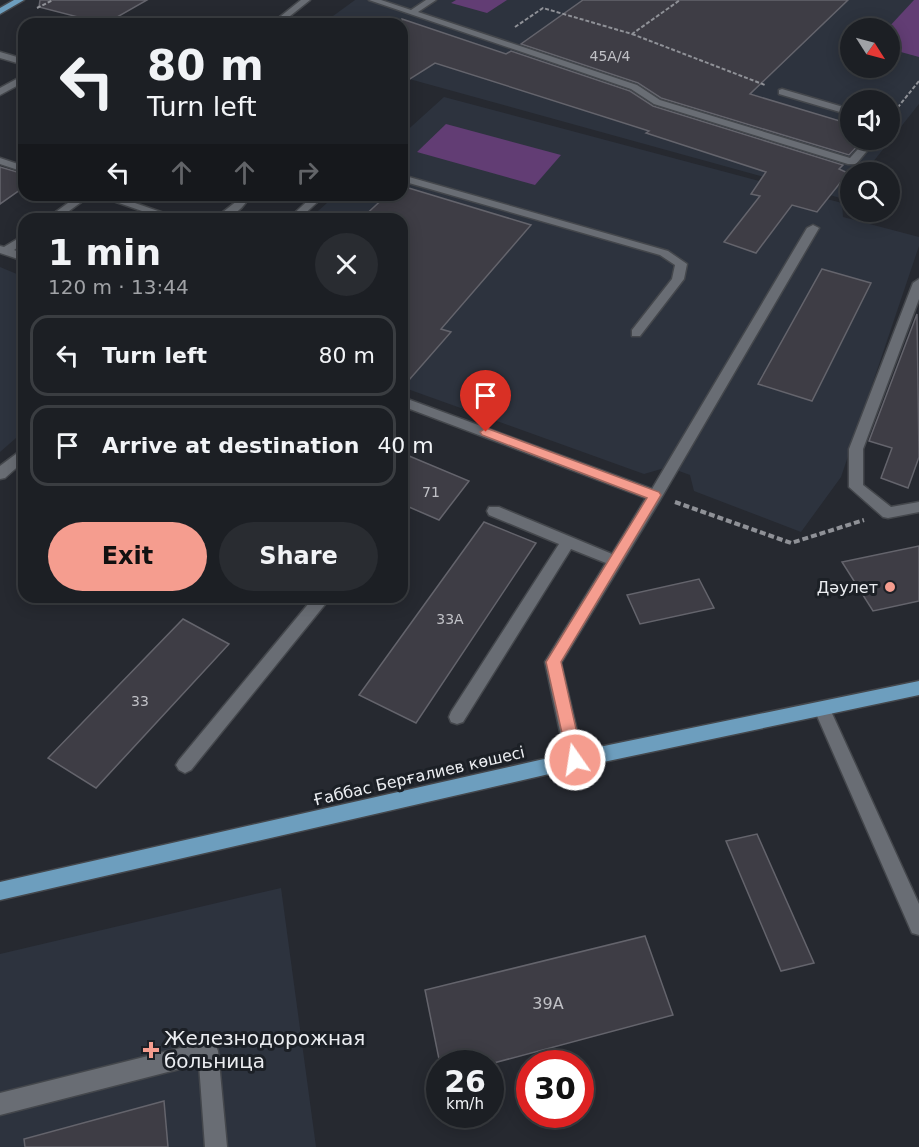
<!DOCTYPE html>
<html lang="en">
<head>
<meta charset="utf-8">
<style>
	body { margin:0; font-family:"DejaVu Sans",sans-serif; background:#292c31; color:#f1f3f6; height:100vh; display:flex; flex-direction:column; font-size:22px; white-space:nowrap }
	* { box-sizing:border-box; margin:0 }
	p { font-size:20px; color:#a0a2a6 }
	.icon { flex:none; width:33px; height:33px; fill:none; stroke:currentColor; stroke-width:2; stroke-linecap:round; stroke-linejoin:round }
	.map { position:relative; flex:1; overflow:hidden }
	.drawer { position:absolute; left:18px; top:213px; width:390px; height:390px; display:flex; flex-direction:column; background:#1c1f24; border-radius:18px; box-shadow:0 3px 15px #0003,0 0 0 2px #3a3d41 }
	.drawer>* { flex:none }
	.guide { position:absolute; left:18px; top:18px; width:390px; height:183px; border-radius:18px; box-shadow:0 3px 15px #0003,0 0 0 2px #3a3d41; background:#1c1f24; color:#f1f3f6; overflow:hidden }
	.needle { width:39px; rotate:126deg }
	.controls { position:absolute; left:840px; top:18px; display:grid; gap:12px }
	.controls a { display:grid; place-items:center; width:60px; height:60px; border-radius:50%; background:#1c1f24; box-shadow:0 3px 15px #0003,0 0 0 2px #3a3d41; font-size:30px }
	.speed { position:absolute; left:426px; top:1050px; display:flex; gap:12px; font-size:30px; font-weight:700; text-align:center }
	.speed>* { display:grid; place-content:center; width:78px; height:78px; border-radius:50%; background:#1c1f24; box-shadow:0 3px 15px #0003,0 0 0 2px #3a3d41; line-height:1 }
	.speed small { font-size:15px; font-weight:400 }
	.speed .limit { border:9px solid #d22; background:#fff; color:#111 }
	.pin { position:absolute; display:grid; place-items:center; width:51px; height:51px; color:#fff; margin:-62px -26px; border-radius:50% 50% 50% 0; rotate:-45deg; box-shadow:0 0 6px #0007 }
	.pin .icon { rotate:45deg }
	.me { position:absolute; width:66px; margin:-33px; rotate:347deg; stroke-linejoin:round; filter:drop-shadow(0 0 4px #0008) }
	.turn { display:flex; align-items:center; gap:21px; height:126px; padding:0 30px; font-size:27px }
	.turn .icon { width:78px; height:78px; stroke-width:2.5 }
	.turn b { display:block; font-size:42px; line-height:51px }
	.lanes { display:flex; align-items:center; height:57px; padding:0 30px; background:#0003; justify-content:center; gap:30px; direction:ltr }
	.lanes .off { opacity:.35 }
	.round { display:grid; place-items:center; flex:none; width:63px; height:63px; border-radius:32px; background:#292c31 }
	.head { display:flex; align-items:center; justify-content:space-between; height:102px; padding:0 30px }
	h1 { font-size:36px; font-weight:600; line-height:45px }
	.cta { display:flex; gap:12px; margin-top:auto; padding:12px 30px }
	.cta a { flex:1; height:69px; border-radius:36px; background:#f59d8f; color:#111; font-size:24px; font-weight:600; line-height:69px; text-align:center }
	.cta a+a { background:#292c31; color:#f1f3f6 }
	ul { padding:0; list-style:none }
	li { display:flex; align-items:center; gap:18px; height:81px; margin:0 12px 9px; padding:0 18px; border:3px solid #3a3d41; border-radius:18px }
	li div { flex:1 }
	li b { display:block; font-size:22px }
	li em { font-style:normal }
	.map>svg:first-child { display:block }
	.built { fill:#2d333e; fill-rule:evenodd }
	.green { fill:#623d74 }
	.building { fill:#3e3d45; stroke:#64646c; stroke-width:1.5 }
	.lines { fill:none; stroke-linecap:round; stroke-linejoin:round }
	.minor-casing { stroke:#44474c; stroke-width:3 }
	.major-casing { stroke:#44474c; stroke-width:3 }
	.path-far1 { stroke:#8f9197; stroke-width:2; stroke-dasharray:4 2; stroke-linecap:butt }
	.path { stroke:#8f9197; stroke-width:4; stroke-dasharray:6 3; stroke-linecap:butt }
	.minor { fill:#696d74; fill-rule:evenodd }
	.major { fill:#6d9ebe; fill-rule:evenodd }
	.route { fill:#f59d8f; stroke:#9f665d; stroke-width:1.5 }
	.poi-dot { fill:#f59d8f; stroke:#1c2026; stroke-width:2 }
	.labels { text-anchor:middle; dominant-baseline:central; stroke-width:6; stroke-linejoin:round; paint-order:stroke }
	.number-label { font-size:14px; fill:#c0c1c6 }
	.poi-label { font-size:16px; fill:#ebedf1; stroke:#1c2026; text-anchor:end }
	.street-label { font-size:16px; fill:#ebedf1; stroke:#1c2026 }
	.near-number-label { font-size:16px; fill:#c0c1c6 }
	.near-poi-label { font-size:20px; fill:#ebedf1; stroke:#1c2026; text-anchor:start }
</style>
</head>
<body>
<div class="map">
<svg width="919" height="1147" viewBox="0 0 919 1147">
	<rect width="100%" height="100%" fill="#262930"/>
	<!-- built -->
	<g class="built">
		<path d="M355 0H919V104L865 172H850V191L844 199 402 77V24H322ZM850 28H890V68H850ZM850 100H890V140H850Z"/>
		<polygon points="444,97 842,203 843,217 919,237 919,246 841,477 801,532 694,491 690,475 668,467 644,474 402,387 402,219 309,219 336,195 402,195 402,135"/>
		<polygon points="0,267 24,277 24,431 0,452"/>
		<polygon points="281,888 316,1147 0,1147 0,954"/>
	</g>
	<!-- green -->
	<g class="green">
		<polygon points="456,0 507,0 487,13 451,3"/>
		<polygon points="914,0 919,0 919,57 890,49 888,28"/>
		<polygon points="446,124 561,155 535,185 417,152"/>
	</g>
	<!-- building -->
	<g class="building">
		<polygon points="40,0 147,0 105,24 39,7"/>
		<polygon points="583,0 848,0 750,94 850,124 850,140 863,140 849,155 661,98 638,83 521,44"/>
		<polygon points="402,19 506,54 511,51 630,91 653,106 843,165 839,169 848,173 817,212 792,205 756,253 724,242 760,196 751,194 766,172 646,133 649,131 435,63 402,84"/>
		<polygon points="0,167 24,174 24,187 0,204"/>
		<polygon points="402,186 531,225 441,329 451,332 402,388 402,219 361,219 387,195 402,195"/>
		<polygon points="822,269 871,283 812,401 758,384"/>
		<polygon points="917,314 919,457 908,488 881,478 892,448 869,441"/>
		<polygon points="402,453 469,481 439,520 402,504"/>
		<polygon points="484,522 536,543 416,723 359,695"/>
		<polygon points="919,546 919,601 873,611 842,562"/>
		<polygon points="699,579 714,608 640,624 627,595"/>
		<polygon points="183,619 229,644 96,788 48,758"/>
		<polygon points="757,834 814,963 781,971 726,841"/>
		<polygon points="645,936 673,1015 490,1064 440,1064 425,990"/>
		<polygon points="164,1101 168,1147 25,1147 24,1139"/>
	</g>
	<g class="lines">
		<!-- minor casing -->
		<g class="minor-casing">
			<g id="minor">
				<polygon points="301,0 310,0 280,24 271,24"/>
				<polygon points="369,0 381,0 411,10 426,0 436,0 418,12 637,85 660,100 850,158 866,140 876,140 856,164 848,164 654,104 631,89"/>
				<polygon points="0,52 24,59 24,65 0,58"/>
				<polygon points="24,75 24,82 0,95 0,88"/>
				<polygon points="782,89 850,109 850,115 779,94 779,90"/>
				<polygon points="0,158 24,166 24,172 0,164"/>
				<polygon points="402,175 668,251 687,264 684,279 640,336 632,336 632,330 672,279 675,265 660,255 402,181"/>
				<polygon points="79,195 91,195 58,219 46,219"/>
				<polygon points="96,195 112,195 181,219 165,219"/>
				<path d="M235 195H245L248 199C241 212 228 219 214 219L237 201Z"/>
				<polygon points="314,195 325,195 299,219 288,219"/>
				<polygon points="813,225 819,228 660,500 561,663 584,760 581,765 575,768 569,765 566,760 545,662 606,563 571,549 463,722 457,724 451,722 449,717 451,712 559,544 489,515 487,511 489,507 499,507 612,554 646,498 402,406 402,397 652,489 807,228"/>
				<polygon points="24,235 24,243 14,250 24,254 24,261 0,253 0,246 4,247"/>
				<polygon points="919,279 919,299 863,449 863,485 891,507 919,502 919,512 888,518 883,517 849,487 849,449 913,283"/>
				<polygon points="24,448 24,461 5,478 0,479 0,466"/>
				<polygon points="314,597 331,597 191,770 185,773 179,770 176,765 179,760"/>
				<polygon points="822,702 828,704 830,709 919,904 919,935 912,933 814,709 816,704"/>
				<polygon points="208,1041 215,1044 218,1051 227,1147 205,1147 199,1064 0,1115 0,1093"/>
			</g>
		</g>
		<!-- major casing -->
		<g class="major-casing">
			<g id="major">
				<polygon points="14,0 24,0 0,14 0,8"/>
				<polygon points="919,681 919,695 575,768 0,900 0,882 575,752"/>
			</g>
		</g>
		<!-- path-far1 -->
		<g class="path-far1">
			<polyline points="37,8 53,0"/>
			<polyline points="515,27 543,8 632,34 680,0"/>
			<polyline points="632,34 765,85"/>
			<polyline points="890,117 919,81"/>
		</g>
		<!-- path -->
		<polyline class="path" points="675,502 791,543 864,520"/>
		<!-- minor -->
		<use href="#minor" class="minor"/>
		<!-- major -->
		<use href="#major" class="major"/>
	</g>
	<!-- route -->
	<polygon class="route" points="486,428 659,492 661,495 561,662 583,760 581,765 575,767 570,765 568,760 546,662 647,498 482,435 480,432"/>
	<!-- markers -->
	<g class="poi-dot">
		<circle cx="890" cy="587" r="6"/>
		<path d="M148 1041h6v6h6v6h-6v6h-6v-6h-6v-6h6z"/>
	</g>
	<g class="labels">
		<!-- number labels -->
		<g class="number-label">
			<text x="610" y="56">45А/4</text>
			<text x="431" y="492">71</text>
			<text x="450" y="619">33А</text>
			<text x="140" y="701">33</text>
		</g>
		<!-- poi labels -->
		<g class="poi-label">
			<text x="878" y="587">Дәулет</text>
		</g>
		<!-- street labels -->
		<g class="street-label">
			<text transform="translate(419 776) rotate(-13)">Ғаббас Берғалиев көшесі</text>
		</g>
		<!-- near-number labels -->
		<g class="near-number-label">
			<text x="548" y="1003">39А</text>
		</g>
		<!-- near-poi labels -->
		<g class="near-poi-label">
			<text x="164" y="1038">Железнодорожная<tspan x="164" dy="23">больница</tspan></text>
		</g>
	</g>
</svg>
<div class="controls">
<a><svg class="needle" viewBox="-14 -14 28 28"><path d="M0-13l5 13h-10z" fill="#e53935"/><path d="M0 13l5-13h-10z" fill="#a0a2a6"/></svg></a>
<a><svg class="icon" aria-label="sound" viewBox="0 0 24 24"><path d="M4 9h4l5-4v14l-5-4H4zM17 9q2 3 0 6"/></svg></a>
<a><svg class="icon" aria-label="search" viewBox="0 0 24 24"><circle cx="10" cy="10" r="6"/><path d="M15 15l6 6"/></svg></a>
</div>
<div class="speed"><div>26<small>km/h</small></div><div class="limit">30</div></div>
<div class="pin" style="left:486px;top:432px;background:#d93025"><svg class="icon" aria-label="arrive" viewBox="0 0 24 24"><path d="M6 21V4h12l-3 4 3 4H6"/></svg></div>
<svg class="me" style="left:575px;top:760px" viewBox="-20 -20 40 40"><circle r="17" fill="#f59d8f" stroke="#fff" stroke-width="3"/><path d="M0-11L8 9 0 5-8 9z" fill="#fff"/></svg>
<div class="guide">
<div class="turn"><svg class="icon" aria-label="left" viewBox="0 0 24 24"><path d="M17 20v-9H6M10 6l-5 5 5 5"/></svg><div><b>80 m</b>Turn left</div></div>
<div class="lanes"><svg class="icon" aria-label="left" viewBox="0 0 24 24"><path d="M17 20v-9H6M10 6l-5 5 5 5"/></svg><svg class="icon off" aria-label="ahead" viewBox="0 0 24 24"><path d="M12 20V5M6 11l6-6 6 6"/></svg><svg class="icon off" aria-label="ahead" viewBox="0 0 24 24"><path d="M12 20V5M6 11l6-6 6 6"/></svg><svg class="icon off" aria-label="right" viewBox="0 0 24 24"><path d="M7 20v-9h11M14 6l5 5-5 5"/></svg></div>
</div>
<section class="drawer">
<div class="head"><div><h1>1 min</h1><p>120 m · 13:44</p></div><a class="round"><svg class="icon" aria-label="close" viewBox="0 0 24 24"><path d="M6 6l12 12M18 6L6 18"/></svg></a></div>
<ul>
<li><svg class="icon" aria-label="left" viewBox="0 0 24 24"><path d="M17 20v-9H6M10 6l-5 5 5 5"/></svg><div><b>Turn left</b></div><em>80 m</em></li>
<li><svg class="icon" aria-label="arrive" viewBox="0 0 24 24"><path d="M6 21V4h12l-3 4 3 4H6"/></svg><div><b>Arrive at destination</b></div><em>40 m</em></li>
</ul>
<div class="cta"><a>Exit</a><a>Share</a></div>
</section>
</div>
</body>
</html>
